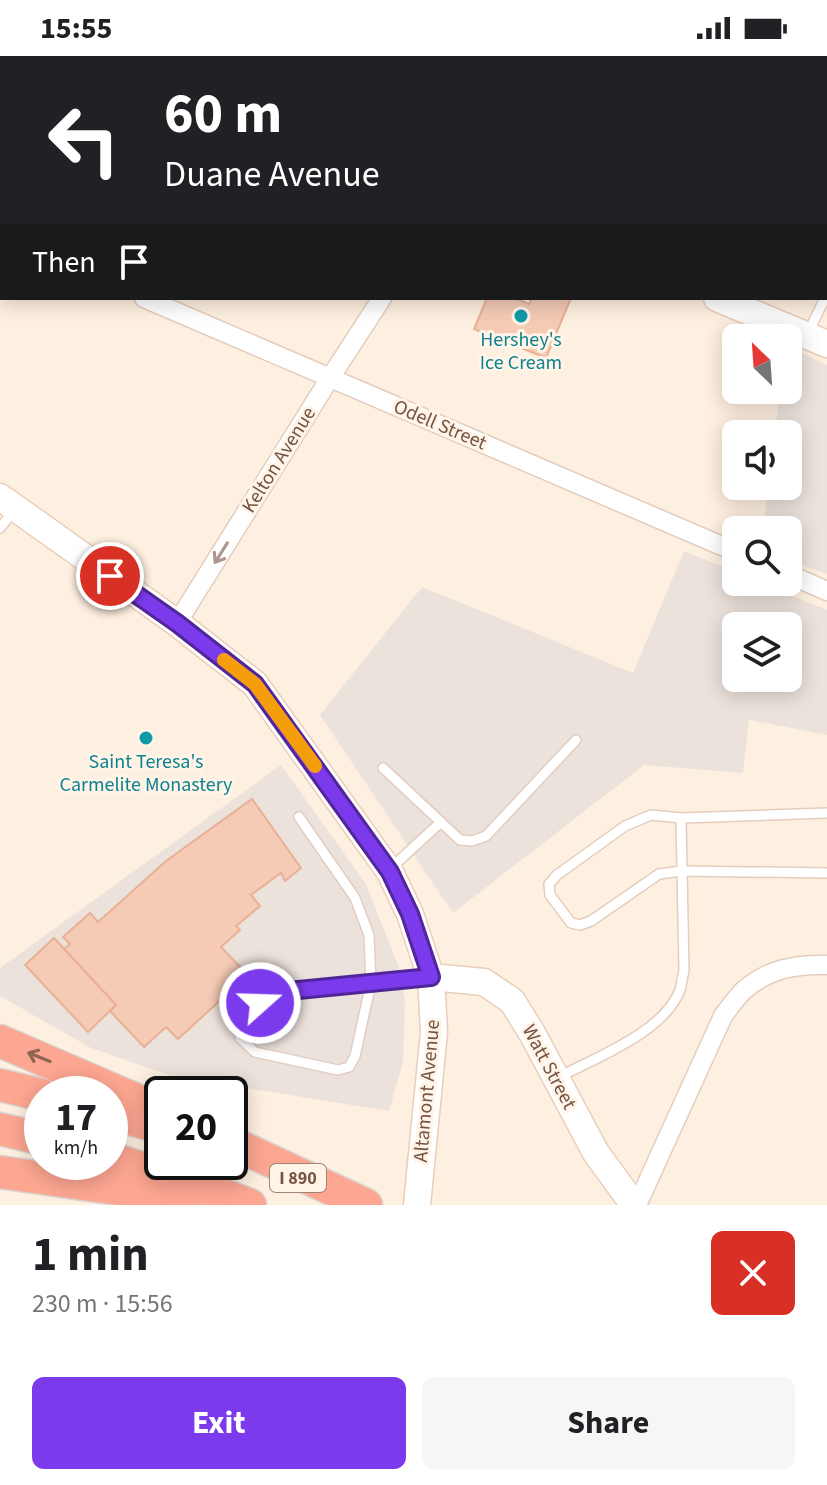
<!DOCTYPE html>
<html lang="en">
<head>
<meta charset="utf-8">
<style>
	body { margin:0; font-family:"Source Sans 3",sans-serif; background:#f6f6f6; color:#202124; height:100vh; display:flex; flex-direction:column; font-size:30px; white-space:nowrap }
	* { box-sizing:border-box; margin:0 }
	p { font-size:26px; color:#757577 }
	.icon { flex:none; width:44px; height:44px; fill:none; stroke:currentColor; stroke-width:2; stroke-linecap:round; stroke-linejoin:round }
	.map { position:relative; height:1149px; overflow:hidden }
	.panel { display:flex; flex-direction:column; background:#fff; flex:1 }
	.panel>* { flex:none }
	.guide { position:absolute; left:0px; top:0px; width:828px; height:244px; box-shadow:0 4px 20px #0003; background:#202124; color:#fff; overflow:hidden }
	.needle { width:52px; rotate:335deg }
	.tools { position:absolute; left:722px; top:268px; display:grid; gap:16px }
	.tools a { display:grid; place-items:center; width:80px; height:80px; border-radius:12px; background:#fff; box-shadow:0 4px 20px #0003; font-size:40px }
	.speed { position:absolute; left:24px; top:1020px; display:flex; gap:16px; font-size:40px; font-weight:700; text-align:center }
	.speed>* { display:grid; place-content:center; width:104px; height:104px; border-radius:50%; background:#fff; box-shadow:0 4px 20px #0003; line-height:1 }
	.speed small { font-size:20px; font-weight:400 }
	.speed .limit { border:4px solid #111; border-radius:12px; background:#fff; color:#111 }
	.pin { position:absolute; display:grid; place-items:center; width:68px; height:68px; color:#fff; margin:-34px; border:4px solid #fff; border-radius:50%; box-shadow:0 2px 8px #0007 }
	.me { position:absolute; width:88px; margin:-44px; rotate:70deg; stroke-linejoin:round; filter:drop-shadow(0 0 6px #0008) }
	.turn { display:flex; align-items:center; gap:28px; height:168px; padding:0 32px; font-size:36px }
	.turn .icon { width:104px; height:104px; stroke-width:2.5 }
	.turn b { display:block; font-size:56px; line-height:68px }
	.then { display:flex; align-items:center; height:76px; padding:0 32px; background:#0003; gap:16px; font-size:30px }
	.round { display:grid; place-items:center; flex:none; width:84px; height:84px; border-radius:12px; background:#f6f6f6 }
	.head { display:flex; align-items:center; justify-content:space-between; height:136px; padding:0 32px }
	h1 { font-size:48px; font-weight:700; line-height:60px }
	.action { display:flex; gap:16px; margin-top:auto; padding:16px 32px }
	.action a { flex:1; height:92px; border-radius:12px; background:#7c3aed; color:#fff; font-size:32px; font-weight:700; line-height:92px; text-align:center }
	.action a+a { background:#f6f6f6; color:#202124 }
	.status { display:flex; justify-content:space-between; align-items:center; height:56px; padding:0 40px; background:#fff; direction:ltr }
	.status svg { height:22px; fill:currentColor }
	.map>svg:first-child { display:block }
	.commercial { fill:#ffddd2 }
	.industrial { fill:#ece2dc; fill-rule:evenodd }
	.building { fill:#f5cbb5; stroke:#e9b095; stroke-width:2 }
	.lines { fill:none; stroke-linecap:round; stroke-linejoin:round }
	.lane-casing { stroke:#e4cdbe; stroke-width:12 }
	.street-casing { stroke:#e4cdbe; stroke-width:21 }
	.secondary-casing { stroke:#eacebb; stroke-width:29 }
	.highway-casing { stroke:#dbd3cf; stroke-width:35 }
	.lane { stroke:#fff; stroke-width:9 }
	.street { stroke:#fff; stroke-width:18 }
	.secondary { stroke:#fff; stroke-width:26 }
	.highway { stroke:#fda792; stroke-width:32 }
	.oneway { stroke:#ad988f }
	.oneway2 { stroke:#916554 }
	.route-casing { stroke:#51269a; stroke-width:20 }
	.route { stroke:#7c3aed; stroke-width:14 }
	.slow { stroke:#f59e0b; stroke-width:14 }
	.culture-dot { fill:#0f9aa8; stroke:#fff4e7; stroke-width:3 }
	.labels { text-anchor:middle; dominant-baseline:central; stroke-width:6; stroke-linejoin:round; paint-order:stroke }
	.shield { fill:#fff4e7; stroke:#9f8476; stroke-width:2 }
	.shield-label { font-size:18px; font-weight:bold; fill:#765445 }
	.culture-label { font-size:20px; fill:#0d838f; stroke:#fff4e7 }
	.street-label { font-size:20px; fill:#765445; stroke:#fff4e7 }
</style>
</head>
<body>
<div class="status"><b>15:55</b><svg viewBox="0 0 49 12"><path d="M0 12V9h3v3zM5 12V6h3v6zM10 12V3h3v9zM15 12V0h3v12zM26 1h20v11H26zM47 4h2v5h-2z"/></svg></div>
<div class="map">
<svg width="827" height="1149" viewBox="0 0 827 1149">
	<rect width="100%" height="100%" fill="#fef0e0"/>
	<!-- commercial -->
	<polygon class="commercial" points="552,0 827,0 827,44 826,46 826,2 551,2"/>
	<!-- industrial -->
	<g class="industrial">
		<polygon points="788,291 827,309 827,518 788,504 788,474 763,474 768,430 788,430 788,378 775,378 780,334 788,334"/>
		<path d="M684 495 736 516V526H759L827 554V679L749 664 743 717 644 709 453 857 320 659 422 531 633 617ZM736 570H788V622H736Z"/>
		<polygon points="281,709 366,828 398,909 405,945 403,1006 389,1055 172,1020 91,992 0,940 0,912"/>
	</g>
	<!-- building -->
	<g class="building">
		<polygon points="451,0 509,0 507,2 450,2"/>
		<polygon points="621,0 660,0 660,2 620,2"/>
		<polygon points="487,242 515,242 529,248 532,242 571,242 546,302 474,273"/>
		<polygon points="252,743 301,812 285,825 281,817 251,839 260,850 236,870 240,874 221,891 248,919 178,983 166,971 144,991 110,955 116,949 64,893 70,888 63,881 90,857 98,866 166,805"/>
		<polygon points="54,882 116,949 88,976 25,909"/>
	</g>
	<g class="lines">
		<!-- lane casing -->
		<g class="lane-casing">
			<g id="lane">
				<polyline points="745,0 749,2"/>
				<polyline points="569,2 571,0"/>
				<polyline points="671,2 671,0"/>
				<polyline points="826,9 827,7"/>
				<polyline points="807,279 825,242"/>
				<polyline points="0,472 13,456"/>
				<polyline points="383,712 460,784 472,785 486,780 576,684"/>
				<polyline points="827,757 681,762 651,759 625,770 557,819 549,828 550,839 571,867 580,869 591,865 659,818 682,815 827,817"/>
				<polyline points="299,761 355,842 369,879 371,927 355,1000 349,1011 338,1014 255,996 240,982 240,966 260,947 278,936 428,922"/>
				<polyline points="391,812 441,766"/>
				<path d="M559 1021C597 1001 664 976 680 934 682 928 682 921 684 915L681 762"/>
			</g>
		</g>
		<!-- street casing -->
		<g class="street-casing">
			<g id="street">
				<polyline points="530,2 532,0"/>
				<polyline points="0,180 2,181"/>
				<polyline points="144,242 736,496"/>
				<polyline points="788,518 827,535"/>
				<polyline points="177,567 330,322 382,242"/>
				<path d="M637 1149 723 960C729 952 736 942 743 935 768 913 795 908 827 909"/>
			</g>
		</g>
		<!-- secondary casing -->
		<g class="secondary-casing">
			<g id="secondary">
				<polyline points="138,0 143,2"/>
				<polyline points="717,242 827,288"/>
				<polyline points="0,441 177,567 255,628 390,816 410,858 431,921 434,976 417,1149"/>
				<polyline points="431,921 484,926 512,945 532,977 596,1097 634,1149"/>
			</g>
		</g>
		<!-- highway casing -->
		<g class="highway-casing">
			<g id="highway">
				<polyline points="0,985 162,1055"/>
				<polyline points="0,1029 42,1039"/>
				<polyline points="110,1057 159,1071"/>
				<polyline points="0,1073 42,1083"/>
				<polyline points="230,1086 366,1149"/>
				<polyline points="110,1102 216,1136 250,1149"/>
				<polyline points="0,1116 118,1133 186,1149"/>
			</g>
		</g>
		<!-- lane -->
		<use href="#lane" class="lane"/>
		<!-- street -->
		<use href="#street" class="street"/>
		<!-- secondary -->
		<use href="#secondary" class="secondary"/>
		<!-- highway -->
		<use href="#highway" class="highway"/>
	</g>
	<!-- one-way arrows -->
	<defs><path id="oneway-shaft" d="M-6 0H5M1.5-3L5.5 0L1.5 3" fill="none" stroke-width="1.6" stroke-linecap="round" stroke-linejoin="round" transform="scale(2)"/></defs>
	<use class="oneway" href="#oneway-shaft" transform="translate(221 497) rotate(122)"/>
	<use class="oneway2" href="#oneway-shaft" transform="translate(39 1001) rotate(-158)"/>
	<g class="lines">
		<!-- route casing -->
		<g class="route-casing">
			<polyline id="route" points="110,520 177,567 255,628 390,816 410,858 431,921 278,936 260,947"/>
		</g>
		<!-- route -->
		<use href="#route" class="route"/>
		<!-- slow -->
		<polyline class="slow" points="224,604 255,628 315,710"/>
	</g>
	<!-- markers -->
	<g class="culture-dot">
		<circle cx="521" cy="260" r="8"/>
		<circle cx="146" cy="682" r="8"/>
	</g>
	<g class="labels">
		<!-- shield labels -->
		<rect class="shield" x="270" y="1108" width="56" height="28" rx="6"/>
		<g class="shield-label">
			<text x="298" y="1122">I 890</text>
		</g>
		<!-- culture labels -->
		<g class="culture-label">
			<text x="521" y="284">Hershey's<tspan x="521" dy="23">Ice Cream</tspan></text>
			<text x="146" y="706">Saint Teresa's<tspan x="146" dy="23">Carmelite Monastery</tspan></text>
		</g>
		<!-- street labels -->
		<g class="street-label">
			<text transform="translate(440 369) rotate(23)">Odell Street</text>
			<text transform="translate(279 404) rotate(-58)">Kelton Avenue</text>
			<text transform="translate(549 1011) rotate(62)">Watt Street</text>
			<text transform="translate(427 1035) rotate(-85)">Altamont Avenue</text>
		</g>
	</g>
</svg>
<div class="tools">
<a><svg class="needle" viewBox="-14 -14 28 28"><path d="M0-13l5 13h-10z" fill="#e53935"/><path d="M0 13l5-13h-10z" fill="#757577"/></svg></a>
<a><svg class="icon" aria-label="sound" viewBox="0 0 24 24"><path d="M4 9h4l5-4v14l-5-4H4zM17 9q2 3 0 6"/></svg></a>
<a><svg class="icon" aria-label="search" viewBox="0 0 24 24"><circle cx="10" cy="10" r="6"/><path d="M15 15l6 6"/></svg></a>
<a><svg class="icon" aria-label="layers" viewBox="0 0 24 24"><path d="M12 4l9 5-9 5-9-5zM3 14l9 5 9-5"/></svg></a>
</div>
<div class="speed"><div>17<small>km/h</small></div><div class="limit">20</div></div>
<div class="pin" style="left:110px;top:520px;background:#d93025"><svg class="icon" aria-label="arrive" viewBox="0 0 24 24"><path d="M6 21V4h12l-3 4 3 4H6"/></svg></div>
<svg class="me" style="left:260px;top:947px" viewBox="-20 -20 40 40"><circle r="17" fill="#7c3aed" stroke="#fff" stroke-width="3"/><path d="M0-11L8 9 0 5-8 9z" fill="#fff"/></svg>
<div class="guide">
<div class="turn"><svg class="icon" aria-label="left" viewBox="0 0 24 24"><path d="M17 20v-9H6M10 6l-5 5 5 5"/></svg><div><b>60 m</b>Duane Avenue</div></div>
<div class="then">Then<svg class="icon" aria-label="arrive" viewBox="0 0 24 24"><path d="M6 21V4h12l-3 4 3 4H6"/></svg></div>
</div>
</div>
<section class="panel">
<div class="head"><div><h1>1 min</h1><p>230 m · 15:56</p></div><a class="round" style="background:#d93025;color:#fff"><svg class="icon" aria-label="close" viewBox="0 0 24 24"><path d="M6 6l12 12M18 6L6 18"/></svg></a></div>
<div class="action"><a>Exit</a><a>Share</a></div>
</section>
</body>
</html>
